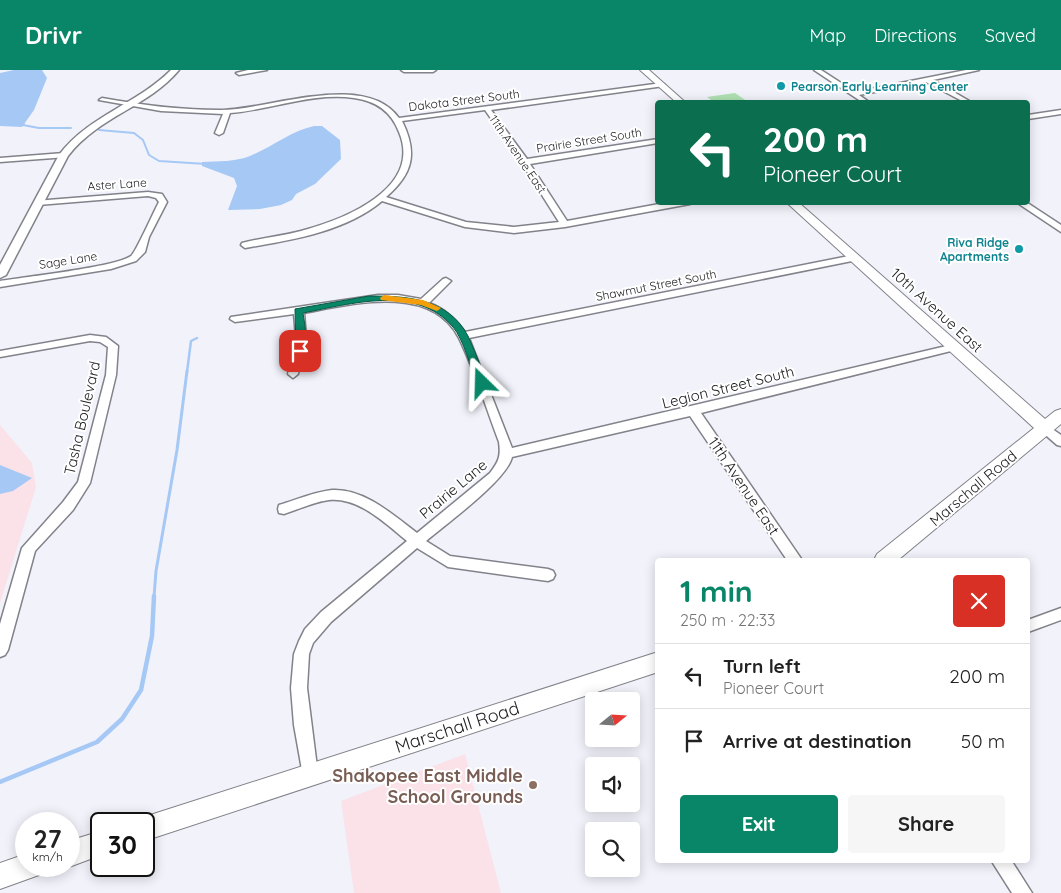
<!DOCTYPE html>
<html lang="en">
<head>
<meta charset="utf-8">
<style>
	body { margin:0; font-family:Quicksand,sans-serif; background:#f6f6f6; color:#222; height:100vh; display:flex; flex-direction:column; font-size:19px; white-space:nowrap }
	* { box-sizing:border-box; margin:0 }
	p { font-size:16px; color:#767676 }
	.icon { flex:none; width:28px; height:28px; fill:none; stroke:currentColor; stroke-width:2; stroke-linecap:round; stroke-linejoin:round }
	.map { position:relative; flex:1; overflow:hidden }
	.sheet { position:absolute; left:655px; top:488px; width:375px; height:305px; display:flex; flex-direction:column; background:#fff; border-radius:5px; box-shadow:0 2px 12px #0003 }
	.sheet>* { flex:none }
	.top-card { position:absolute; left:655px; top:30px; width:375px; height:105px; border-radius:5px; box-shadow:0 2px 12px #0003; background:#0b6e4f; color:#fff; overflow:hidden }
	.needle { width:32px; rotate:72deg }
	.tools { position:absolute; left:585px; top:622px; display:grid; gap:10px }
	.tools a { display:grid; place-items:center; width:55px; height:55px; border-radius:5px; background:#fff; box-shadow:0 2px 12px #0003; font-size:25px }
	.speed { position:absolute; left:15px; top:742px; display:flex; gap:10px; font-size:25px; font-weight:700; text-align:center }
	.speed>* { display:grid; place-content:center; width:65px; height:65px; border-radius:50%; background:#fff; box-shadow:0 2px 12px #0003; line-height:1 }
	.speed small { font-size:12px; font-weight:400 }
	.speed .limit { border:2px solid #111; border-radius:8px; background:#fff; color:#111 }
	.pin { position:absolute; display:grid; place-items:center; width:42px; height:42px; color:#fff; margin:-21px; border-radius:10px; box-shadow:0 2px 8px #0006 }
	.me { position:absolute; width:55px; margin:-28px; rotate:338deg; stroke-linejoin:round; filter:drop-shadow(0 0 4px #0008) }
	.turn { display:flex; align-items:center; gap:18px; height:105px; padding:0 25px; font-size:22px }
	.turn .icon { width:65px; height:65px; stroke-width:2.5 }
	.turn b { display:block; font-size:35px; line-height:42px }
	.round { display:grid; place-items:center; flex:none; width:52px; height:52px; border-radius:5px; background:#f6f6f6 }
	.summary { display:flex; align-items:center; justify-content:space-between; height:85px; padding:0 25px }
	h1 { font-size:30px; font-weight:800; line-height:38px; color:#098667 }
	.cta { display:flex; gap:10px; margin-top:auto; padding:10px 25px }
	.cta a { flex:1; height:58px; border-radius:5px; background:#098667; color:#fff; font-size:20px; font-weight:800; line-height:58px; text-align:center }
	.cta a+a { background:#f6f6f6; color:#222 }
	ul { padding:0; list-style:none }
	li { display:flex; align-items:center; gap:15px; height:65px; padding:0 25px; border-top:1px solid #e0e0e0 }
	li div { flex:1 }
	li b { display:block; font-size:19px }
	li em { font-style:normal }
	header { display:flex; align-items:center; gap:30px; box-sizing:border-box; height:70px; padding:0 25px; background:#098667; color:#fff }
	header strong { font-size:24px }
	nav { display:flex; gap:28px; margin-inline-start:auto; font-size:18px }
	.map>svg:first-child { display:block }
	.commercial { fill:#fbe1e8 }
	.green { fill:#afe1b2 }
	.water { fill:#a6c8f5 }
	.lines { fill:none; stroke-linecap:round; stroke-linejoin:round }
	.stream-far3 { stroke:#a6c8f5; stroke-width:2 }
	.stream-far2 { stroke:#a6c8f5; stroke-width:2.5 }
	.stream-far1 { stroke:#a6c8f5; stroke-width:3 }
	.stream { stroke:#a6c8f5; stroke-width:4.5 }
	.minor-casing { stroke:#82828a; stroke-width:3 }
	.tertiary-casing { stroke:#82828a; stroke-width:3 }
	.secondary-casing { stroke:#82828a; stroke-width:2 }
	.minor { fill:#fff; fill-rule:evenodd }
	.tertiary { fill:#fff; fill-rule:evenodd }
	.secondary { fill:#fff; fill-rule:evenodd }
	.route { fill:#098667; stroke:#065743 }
	.slow { fill:#f59e0b }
	.culture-dot { fill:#0f9aa8; stroke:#fff; stroke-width:2 }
	.education-dot { fill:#8d6e63; stroke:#fff; stroke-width:2 }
	.labels { text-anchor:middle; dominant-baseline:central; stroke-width:4; stroke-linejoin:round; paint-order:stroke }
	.far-culture-label { font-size:12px; font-weight:bold; fill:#0d838f; stroke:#fff; text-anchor:start }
	.far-street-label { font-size:12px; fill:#222225; stroke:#fff }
	.street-label { font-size:15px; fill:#222225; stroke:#fff }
	.near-street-label { font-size:18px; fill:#222225; stroke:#fff }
	.near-education-label { font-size:18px; font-weight:bold; fill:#785e54; stroke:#fff; text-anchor:end }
</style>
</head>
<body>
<header>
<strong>Drivr</strong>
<nav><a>Map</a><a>Directions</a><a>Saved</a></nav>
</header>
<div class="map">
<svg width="1061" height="823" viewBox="0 0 1061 823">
	<rect width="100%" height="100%" fill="#f2f2fb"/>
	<!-- commercial -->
	<g class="commercial">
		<polygon points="0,355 32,393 36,417 0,533"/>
		<polygon points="465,684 501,823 354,823 341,731"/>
	</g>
	<!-- green -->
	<polygon class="green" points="735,23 748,32 714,32 707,27"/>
	<!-- water -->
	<g class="water">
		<polygon points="14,0 42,0 47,8 34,40 22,57 0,56 0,3"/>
		<path d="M314 56H322L340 70 341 89 315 114 296 124 292 130 281 135 260 139 228 140 237 116 234 108 202 96V92C218 91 235 92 250 86 272 77 291 61 314 56Z"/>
		<polygon points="0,395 32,408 13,421 0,424"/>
	</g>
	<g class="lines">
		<!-- stream-far3 -->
		<g class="stream-far3">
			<polyline points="24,52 23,55 39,58 71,58"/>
			<polyline points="99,60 134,63 143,70 149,85 159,91 206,94"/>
		</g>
		<!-- stream-far2 -->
		<polyline class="stream-far2" points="187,302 191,271 197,268"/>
		<!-- stream-far1 -->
		<polyline class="stream-far1" points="154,527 156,501 177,380 187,301"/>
		<!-- stream -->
		<polyline class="stream" points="0,712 97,672 122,649 141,620 152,566 154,526"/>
		<!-- minor casing -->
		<g class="minor-casing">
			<g id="minor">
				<polygon points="248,0 267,0 239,5 236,3"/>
				<polygon points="401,0 436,0 433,2 404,2"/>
				<polygon points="814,0 821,0 855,22 966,0 979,0 933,10 971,32 964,32 926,12 859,25 869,32 862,32"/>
				<path d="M662 13 665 15 664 16 491 40 527 89 658 69V73L530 94 567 151 670 132H691L690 134 565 157 514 163 465 157 382 131C345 162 291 170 245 178L241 175 242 173C261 168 282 166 301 161 343 150 423 119 399 62 391 41 376 31 354 28 313 22 270 40 230 43L223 63 219 65 215 63 223 44 161 41 99 30 102 28C141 35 180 40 220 40 269 40 365 0 399 48ZM485 40 521 92 559 152 514 157 466 152 386 127C413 104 418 83 402 51Z"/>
				<polygon points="1061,40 1061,44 1028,49 1028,45"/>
				<polygon points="64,83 67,83 67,87 0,92 0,88"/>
				<path d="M148 122 162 124 167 132 149 167 145 182 136 191 111 199 0 217V211C24 207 116 197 131 186 136 182 154 141 159 132L156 128 148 126 38 135 34 133 35 131Z"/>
				<polygon points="1016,132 1026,132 1061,155 1061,162"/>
				<path d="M854 185 859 188 857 190 469 268 512 378 955 274 960 277 955 280 701 343 802 490H787L690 346 512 387C507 410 446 454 426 471L450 486 548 499 553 501 555 505 553 509 548 511 448 497 417 478 331 552 313 573 309 584 307 618 318 705 316 711 310 713 304 711 294 655 291 618 294 584 299 571 305 559 321 542 407 471C386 454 359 427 329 430 314 432 299 439 284 444L279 443 278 439 279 435C296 430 314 422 332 420 364 418 393 445 417 463L490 403C499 391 501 386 499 372 486 338 475 301 459 268 431 213 351 234 304 243L306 267 298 304 293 308 288 304 296 267 294 244 235 252 230 249 231 247 378 225H398L421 229 443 209 446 208 451 211 429 233C445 239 455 249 465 262Z"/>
				<polygon points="90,265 106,267 118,276 116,305 90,413 73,440 35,481 8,580 5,585 0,587 0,554 22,478 63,432 78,412 106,305 108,277 100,272 90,271 0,287 0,281"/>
				<polygon points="1045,354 1061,365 1061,376 1057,375 1041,361 1039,358 1041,355"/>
				<polygon points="1061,538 1061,550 1028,562 1028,550"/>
				<polygon points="991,790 1011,790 1032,823 1012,823"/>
			</g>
		</g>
		<!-- tertiary casing -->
		<g class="tertiary-casing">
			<path id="tertiary" d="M171 0H179C148 37 99 46 68 86L6 205 0 208V195L59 85C88 46 137 34 171 0Z"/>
		</g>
		<!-- secondary casing -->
		<g class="secondary-casing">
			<g id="secondary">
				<polygon points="640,0 649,0 685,32 676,32"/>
				<polygon points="786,132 798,132 1045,349 1055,341 1061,339 1061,354 898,490 874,490 877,484 1034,358"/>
				<polygon points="658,582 658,602 144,771 144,754 134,754 135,750 144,747"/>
				<polygon points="101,761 101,785 69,797 68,796 69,771"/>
				<polygon points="26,784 26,796 43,796 39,805 0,819 0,793"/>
			</g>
		</g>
		<!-- minor -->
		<use href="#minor" class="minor"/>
		<!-- tertiary -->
		<use href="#tertiary" class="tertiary"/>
		<!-- secondary -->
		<use href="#secondary" class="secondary"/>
	</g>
	<!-- route -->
	<path class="route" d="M369 226C407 226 448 228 468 266 475 281 481 298 487 313L485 316H478L477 313C470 297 464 270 453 257 416 214 351 234 303 243 305 256 308 271 303 283H296L295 239Z"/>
	<!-- slow -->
	<polygon class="slow" points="384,225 423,230 441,238 437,241 421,235 381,230 380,228"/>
	<!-- markers -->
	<g class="culture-dot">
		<circle cx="781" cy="16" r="5"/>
		<circle cx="1019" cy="179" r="5"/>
	</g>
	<circle class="education-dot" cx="533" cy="715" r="5"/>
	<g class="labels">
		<!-- far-culture labels -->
		<g class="far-culture-label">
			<text x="791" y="16">Pearson Early Learning Center</text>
			<text x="1009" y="172" text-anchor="end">Riva Ridge<tspan x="1009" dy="14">Apartments</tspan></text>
		</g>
		<!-- far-street labels -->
		<g class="far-street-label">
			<text transform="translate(464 30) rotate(-7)">Dakota Street South</text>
			<text transform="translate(589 70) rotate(-9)">Prairie Street South</text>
			<text transform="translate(518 84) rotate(56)">11th Avenue East</text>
			<text transform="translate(117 114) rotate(-4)">Aster Lane</text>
			<text transform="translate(68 190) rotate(-9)">Sage Lane</text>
			<text transform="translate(656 215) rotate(-11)">Shawmut Street South</text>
		</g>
		<!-- street labels -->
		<g class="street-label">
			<text transform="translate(937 240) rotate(42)">10th Avenue East</text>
			<text transform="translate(728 317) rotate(-14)">Legion Street South</text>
			<text transform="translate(82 348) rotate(-77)">Tasha Boulevard</text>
			<text transform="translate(744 416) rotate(56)">11th Avenue East</text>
			<text transform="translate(973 418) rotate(-40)">Marschall Road</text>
			<text transform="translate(453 419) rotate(-40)">Prairie Lane</text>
		</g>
		<!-- near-street labels -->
		<g class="near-street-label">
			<text transform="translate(457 657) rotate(-18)">Marschall Road</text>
		</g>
		<!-- near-education labels -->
		<g class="near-education-label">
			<text x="523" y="705">Shakopee East Middle<tspan x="523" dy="21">School Grounds</tspan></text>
		</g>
	</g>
</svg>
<div class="tools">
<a><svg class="needle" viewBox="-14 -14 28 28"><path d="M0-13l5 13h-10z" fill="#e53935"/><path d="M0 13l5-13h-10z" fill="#767676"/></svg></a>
<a><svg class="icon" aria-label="sound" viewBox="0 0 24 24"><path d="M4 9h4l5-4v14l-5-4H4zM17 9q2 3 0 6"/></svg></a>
<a><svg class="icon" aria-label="search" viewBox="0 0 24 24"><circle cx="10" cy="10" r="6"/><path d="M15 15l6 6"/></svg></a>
</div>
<div class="speed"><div>27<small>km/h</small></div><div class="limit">30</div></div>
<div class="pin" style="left:300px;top:281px;background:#d93025"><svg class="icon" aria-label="arrive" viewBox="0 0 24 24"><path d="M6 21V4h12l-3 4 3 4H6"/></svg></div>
<svg class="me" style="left:482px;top:313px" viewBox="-20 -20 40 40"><path d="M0-17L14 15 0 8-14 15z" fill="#098667" stroke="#fff" stroke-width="4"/></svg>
<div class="top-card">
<div class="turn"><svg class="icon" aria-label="left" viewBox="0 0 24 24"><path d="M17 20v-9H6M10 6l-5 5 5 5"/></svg><div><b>200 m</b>Pioneer Court</div></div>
</div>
<section class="sheet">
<div class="summary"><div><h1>1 min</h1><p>250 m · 22:33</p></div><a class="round" style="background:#d93025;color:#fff"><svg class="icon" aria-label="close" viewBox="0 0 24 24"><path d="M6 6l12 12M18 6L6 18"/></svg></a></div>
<ul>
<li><svg class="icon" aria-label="left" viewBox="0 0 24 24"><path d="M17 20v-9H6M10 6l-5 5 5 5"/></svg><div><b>Turn left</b><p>Pioneer Court</p></div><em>200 m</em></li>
<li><svg class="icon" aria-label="arrive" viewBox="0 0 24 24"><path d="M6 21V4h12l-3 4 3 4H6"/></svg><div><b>Arrive at destination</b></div><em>50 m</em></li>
</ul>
<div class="cta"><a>Exit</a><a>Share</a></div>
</section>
</div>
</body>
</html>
